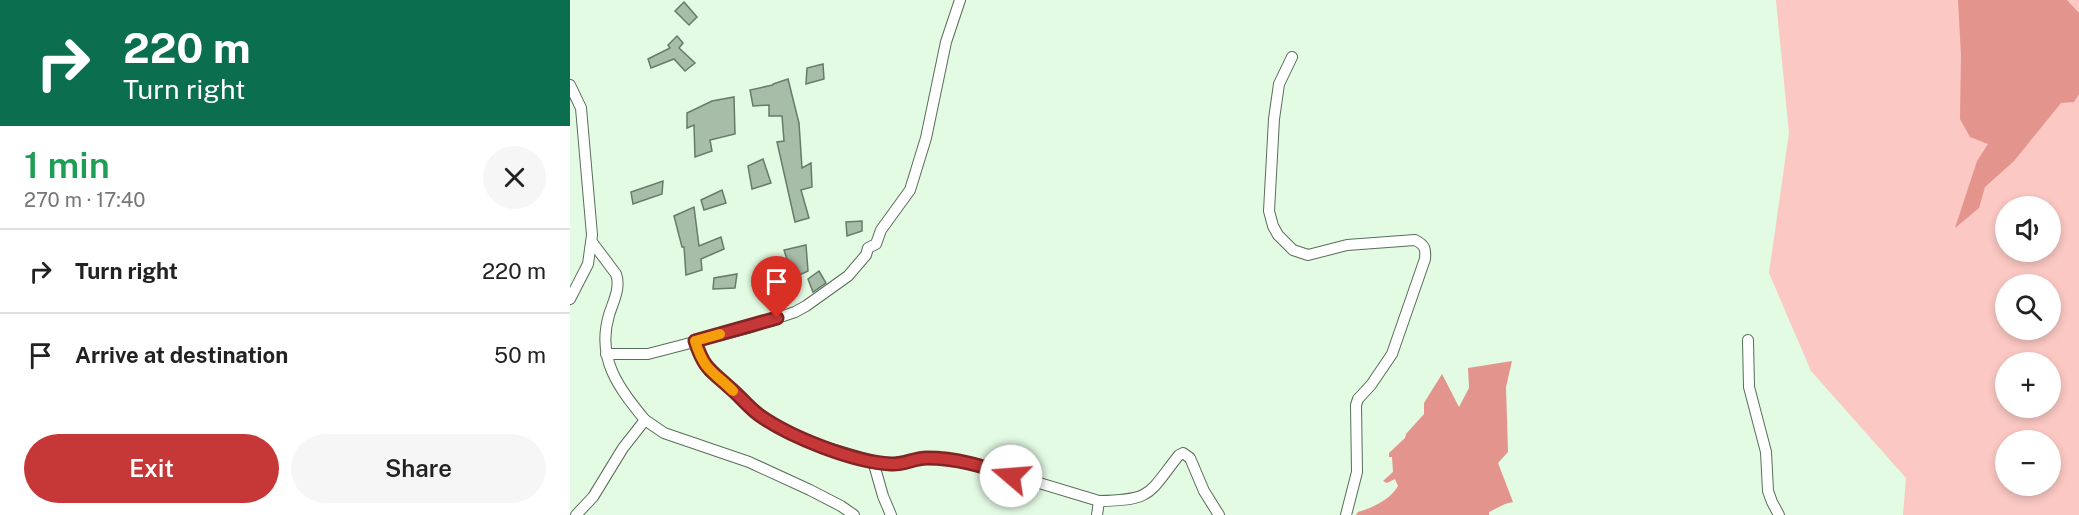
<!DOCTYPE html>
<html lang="en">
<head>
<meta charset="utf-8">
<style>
	body { margin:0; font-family:"Public Sans",sans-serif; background:#f6f6f6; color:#222; height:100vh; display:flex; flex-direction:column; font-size:22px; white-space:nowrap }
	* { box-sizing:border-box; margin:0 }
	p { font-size:20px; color:#767676 }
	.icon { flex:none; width:33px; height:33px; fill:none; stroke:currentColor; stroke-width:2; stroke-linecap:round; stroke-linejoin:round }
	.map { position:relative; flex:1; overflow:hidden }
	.side { display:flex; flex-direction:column; background:#fff; width:570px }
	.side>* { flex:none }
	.guide { background:#0b6e4f; color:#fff; overflow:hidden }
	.tools { position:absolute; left:1425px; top:196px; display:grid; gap:12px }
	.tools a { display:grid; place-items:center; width:66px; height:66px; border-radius:50%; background:#fff; box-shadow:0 3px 9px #0003; font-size:30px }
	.pin { position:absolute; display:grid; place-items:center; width:51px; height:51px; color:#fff; margin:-62px -26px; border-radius:50% 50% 50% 0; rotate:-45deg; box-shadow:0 0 6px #0007 }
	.pin .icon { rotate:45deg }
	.me { position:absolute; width:66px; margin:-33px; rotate:288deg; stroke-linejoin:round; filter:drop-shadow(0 0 4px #0008) }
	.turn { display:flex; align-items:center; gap:21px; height:126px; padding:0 24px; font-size:27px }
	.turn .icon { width:78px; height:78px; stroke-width:2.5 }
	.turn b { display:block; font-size:42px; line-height:51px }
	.round { display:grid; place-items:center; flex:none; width:63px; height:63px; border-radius:32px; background:#f6f6f6 }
	.overview { display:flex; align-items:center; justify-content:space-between; height:102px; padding:0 24px }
	h1 { font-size:36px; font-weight:600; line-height:45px; color:#1e9e55 }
	.cta { display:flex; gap:12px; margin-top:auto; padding:12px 24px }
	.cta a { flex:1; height:69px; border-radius:36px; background:#c63738; color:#fff; font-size:24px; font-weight:600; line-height:69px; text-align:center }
	.cta a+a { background:#f6f6f6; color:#222 }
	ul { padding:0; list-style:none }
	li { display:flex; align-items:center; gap:18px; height:84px; padding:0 24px; border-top:2px solid #e0e0e0 }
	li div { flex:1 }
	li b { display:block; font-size:22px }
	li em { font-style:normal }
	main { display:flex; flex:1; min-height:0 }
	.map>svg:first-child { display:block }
	.green { fill:#fbc8c3; fill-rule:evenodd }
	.forest { fill:#e3948d }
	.building { fill:#a7bda8; stroke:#677b68; stroke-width:1.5 }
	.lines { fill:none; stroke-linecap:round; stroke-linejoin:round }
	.minor-casing { stroke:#5a6d5a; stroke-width:12 }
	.minor { stroke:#fff; stroke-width:10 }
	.route-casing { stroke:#812424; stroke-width:15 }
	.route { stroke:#c63738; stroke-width:10 }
	.slow { stroke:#f59e0b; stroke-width:10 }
</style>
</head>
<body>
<main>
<section class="side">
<div class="guide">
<div class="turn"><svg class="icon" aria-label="right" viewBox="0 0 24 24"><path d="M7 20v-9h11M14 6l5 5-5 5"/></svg><div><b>220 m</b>Turn right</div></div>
</div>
<div class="overview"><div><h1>1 min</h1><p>270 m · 17:40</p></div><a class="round"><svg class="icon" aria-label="close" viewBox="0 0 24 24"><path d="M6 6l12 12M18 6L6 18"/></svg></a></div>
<ul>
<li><svg class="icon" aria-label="right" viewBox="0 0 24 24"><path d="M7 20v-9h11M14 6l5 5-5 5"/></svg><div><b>Turn right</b></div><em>220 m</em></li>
<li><svg class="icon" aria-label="arrive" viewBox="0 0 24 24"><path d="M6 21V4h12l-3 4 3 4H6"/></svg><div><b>Arrive at destination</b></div><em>50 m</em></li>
</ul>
<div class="cta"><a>Exit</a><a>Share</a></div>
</section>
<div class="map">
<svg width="1509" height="515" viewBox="0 0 1509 515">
	<rect width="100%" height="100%" fill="#e3fae3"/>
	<!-- green -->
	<path class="green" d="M1206 0H1509V515H1333L1336 478 1241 371 1199 273 1219 133ZM1436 207H1480V252H1436ZM1436 285H1480V330H1436ZM1436 363H1480V408H1436ZM1436 441H1480V486H1436Z"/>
	<!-- forest -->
	<g class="forest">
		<polygon points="1388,0 1497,0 1509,13 1509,94 1504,102 1491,103 1444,161 1415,187 1409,208 1385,228 1407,161 1418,144 1400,137 1390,119 1391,55"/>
		<path d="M942 361 936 387 938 452 928 463 943 502 935 504 919 512V515H786L788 512C802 508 820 500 828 486L825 479 817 483 813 481 823 472 822 457H819V453L835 438 836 434 854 414V403L872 374 889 407 899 388 898 368Z"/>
	</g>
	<!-- building -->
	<g class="building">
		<polygon points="114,2 127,17 119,25 105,11"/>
		<polygon points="107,36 113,43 109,48 125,63 115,71 104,59 81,68 78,59 100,48 98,45"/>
		<polygon points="253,64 254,79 236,84 237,68"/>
		<polygon points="218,79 229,123 232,168 241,163 242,187 231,190 239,218 225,222 207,142 214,141 212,116 199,116 199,105 183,106 180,90 203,85 203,84"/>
		<polygon points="164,97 165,134 140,140 142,151 125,157 124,125 117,128 117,113 142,101"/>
		<polygon points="193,159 201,183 182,189 178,166"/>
		<polygon points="93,181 92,194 63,204 61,192"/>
		<polygon points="152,190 156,203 134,210 131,200"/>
		<polygon points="124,207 129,246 151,237 154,249 131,259 132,270 116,275 114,247 112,247 104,216"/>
		<polygon points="292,221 292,231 277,236 276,222"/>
		<polygon points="236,245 238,271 223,278 214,250"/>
		<polygon points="249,271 256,283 243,292 238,279"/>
		<polygon points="167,274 165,288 143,289 144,278"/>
	</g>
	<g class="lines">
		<!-- minor casing -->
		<g class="minor-casing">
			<g id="minor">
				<path d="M722 57 709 84 704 119 699 211 703 226 708 235 723 250 738 255 777 245 845 240C855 245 856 249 855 259L822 354 801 385 788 399 786 405 787 472 776 515"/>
				<polyline points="0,85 11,108 22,235 18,264 0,299"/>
				<polyline points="1178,340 1179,387 1196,452 1198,491 1202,502 1209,515"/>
				<polyline points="125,341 130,356 139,371 158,386 180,407 214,431 255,447 303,461 322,464 358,458 403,463 529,501"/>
				<polyline points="36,354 78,354 178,328 225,312 236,306 278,276 296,255 298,248 306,244 311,230 340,190 356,138 376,42 390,0"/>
				<polyline points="75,420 94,433 179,462 240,490 271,506 284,515"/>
				<polyline points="303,461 313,496 321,515"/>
				<path d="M6 515 23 497 53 448 75 420C49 388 26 359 39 315 43 302 51 288 46 274L22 242"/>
				<path d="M527 515 529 501C583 500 578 494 609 455L613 453 620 458 634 491 649 515"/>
			</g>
		</g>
		<!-- minor -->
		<use href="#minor" class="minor"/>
	</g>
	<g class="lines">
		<!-- route casing -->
		<g class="route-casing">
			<path id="route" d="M207 318 125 341C134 368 139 369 159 387 170 396 178 407 189 415 220 437 283 462 321 464 334 465 344 458 357 458 386 458 413 466 441 476"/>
		</g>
		<!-- route -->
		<use href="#route" class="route"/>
		<!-- slow -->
		<path class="slow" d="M150 334 125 341C135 372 142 370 163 391"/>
	</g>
</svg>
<div class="tools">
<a><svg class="icon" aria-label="sound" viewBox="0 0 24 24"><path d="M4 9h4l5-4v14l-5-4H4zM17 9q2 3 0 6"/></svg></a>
<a><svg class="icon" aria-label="search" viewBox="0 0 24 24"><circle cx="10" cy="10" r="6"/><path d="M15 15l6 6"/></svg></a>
<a>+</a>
<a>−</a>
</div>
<div class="pin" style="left:207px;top:318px;background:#d93025"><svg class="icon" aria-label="arrive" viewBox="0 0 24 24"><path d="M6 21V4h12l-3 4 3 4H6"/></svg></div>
<svg class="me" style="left:441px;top:476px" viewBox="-20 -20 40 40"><circle r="19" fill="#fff"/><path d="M0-13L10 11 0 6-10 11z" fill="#c63738"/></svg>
</div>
</main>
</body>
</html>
